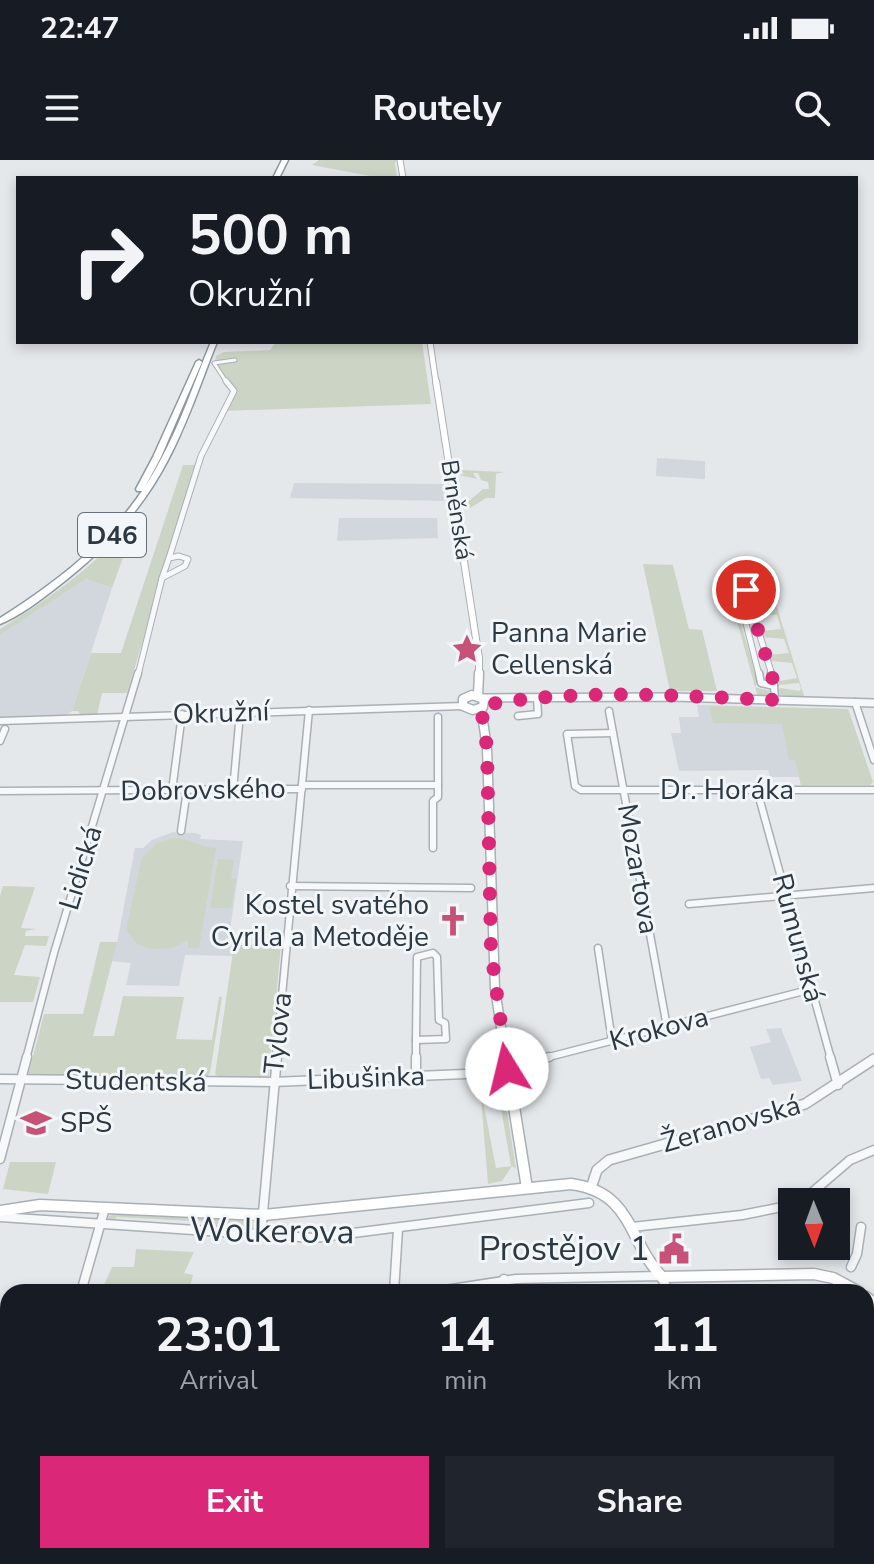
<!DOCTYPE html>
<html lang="en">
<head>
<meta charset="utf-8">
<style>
	body { margin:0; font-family:"Nunito Sans",sans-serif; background:#20242c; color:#f1f3f6; height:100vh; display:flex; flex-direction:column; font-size:30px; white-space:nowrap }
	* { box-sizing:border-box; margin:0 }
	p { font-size:26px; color:#9ea1a6 }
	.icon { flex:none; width:44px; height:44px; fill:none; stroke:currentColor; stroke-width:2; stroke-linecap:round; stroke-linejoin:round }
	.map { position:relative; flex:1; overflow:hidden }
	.side { position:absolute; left:0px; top:1124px; width:874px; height:280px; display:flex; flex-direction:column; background:#171b24; border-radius:24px 24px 0 0; box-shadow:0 4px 12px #0003 }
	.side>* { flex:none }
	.top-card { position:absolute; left:16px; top:16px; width:842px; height:168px; border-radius:0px; box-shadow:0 4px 12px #0003; background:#171b24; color:#f1f3f6; overflow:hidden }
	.needle { width:52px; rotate:179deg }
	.tools { position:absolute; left:778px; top:1028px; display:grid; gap:16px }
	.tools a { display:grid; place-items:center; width:72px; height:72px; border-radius:0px; background:#171b24; box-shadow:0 4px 12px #0003; font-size:40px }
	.pin { position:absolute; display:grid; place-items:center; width:68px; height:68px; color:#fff; margin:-34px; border:4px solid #fff; border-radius:50%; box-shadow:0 2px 8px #0007 }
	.me { position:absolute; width:88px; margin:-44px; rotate:351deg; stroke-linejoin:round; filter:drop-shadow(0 0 6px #0008) }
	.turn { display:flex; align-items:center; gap:28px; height:168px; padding:0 40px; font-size:36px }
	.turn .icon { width:104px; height:104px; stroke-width:2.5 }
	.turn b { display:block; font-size:56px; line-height:68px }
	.eta { display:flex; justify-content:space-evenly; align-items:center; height:136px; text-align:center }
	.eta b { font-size:48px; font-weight:700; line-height:56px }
	.button { display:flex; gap:16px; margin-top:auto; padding:16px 40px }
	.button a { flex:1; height:92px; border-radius:0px; background:#db2777; color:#fff; font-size:32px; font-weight:700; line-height:92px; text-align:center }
	.button a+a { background:#20242c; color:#f1f3f6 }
	.status { display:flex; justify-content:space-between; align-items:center; height:56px; padding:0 40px; background:#171b24; direction:ltr }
	.status svg { height:22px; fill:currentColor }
	header { display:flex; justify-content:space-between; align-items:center; height:104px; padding:0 40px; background:#171b24; font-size:36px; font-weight:700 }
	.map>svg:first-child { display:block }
	.built { fill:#d2d7dd }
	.green { fill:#ccd4c5 }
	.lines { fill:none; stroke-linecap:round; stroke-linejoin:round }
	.minor-far3-casing { stroke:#a9b0b5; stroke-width:5 }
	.minor-far2-casing { stroke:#a9b0b5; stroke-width:7 }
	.minor-far1-casing { stroke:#a9b0b5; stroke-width:9 }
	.minor-casing { stroke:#a9b0b5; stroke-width:11 }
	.tertiary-far1-casing { stroke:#a9b0b5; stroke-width:10 }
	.tertiary-casing { stroke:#a9b0b5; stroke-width:12 }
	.secondary-far3-casing { stroke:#a9b0b5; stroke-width:7 }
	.secondary-far2-casing { stroke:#a9b0b5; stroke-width:8 }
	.secondary-far1-casing { stroke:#a9b0b5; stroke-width:11 }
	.secondary-casing { stroke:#a9b0b5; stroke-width:13 }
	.motorway-casing { stroke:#8c98a1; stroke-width:3 }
	.minor-far3 { stroke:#f6f8f9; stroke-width:3 }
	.minor-far2 { stroke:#f6f8f9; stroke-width:5 }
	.minor-far1 { stroke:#f6f8f9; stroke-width:6 }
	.minor { stroke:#f6f8f9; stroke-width:8 }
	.tertiary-far1 { stroke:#f6f8f9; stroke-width:7 }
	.tertiary { stroke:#f6f8f9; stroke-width:9 }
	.secondary-far3 { stroke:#fff; stroke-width:5 }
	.secondary-far2 { stroke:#fff; stroke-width:6 }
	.secondary-far1 { stroke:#fff; stroke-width:8 }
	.secondary { stroke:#fff; stroke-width:10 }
	.motorway { fill:#fff; fill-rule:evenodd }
	.route { stroke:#db2777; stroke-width:14; stroke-dasharray:0 25.2 }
	.labels { text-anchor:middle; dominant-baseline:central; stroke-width:6; stroke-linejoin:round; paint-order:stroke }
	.far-street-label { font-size:24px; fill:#2c3842; stroke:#f3f6f8 }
	.shield { fill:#f3f6f8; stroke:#687179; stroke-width:2 }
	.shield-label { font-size:26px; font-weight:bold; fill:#2c3842 }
	.poi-label { font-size:28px; fill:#2c3842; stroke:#f3f6f8; text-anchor:start }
	.street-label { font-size:28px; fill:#2c3842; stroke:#f3f6f8 }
	.near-street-label { font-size:34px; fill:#2c3842; stroke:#f3f6f8 }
	.near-poi-label { font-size:34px; fill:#2c3842; stroke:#f3f6f8; text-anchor:end }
</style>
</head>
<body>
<div class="status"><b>22:47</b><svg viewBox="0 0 49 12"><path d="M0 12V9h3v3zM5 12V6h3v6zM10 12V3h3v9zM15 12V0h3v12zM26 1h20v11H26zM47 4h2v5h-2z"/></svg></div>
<header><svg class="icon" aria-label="menu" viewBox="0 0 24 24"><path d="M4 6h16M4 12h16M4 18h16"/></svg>Routely<svg class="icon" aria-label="search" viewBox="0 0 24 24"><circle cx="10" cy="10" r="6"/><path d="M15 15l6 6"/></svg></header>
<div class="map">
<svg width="874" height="1404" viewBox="0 0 874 1404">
	<rect width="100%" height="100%" fill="#e4e8eb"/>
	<!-- built -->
	<g class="built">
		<polygon points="657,298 705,301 705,319 656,316"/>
		<polygon points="294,323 444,324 446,341 290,338"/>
		<polygon points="339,358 437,358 438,378 337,381"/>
		<polygon points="86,419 112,428 72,551 67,555 0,557 0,475"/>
		<polygon points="697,545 848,549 873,622 870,625 801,625 799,617 770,617 768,610 679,611 671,573 681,573 679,557 699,557"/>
		<polygon points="173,672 195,673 201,675 200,679 243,681 228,784 234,785 233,796 185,795 179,826 126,825 131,803 110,801 117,783 135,688 143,688 152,680"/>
		<polygon points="781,868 802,921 773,925 769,918 761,919 750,887 771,882 766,869"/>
		<polygon points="870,1157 874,1160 874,1295 866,1295 866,1162"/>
	</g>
	<!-- green -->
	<g class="green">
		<polygon points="319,0 397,0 395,3 397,18 381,18 312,5"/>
		<polygon points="276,182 422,182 431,244 221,251 232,234 230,223 214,206 216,196 224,192 270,190"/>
		<polygon points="183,305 196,305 127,533 102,533 97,555 81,555 78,551 72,551 91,493 121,493"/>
		<polygon points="457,311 460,310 504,312 496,314 495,338 486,338 470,348 462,347 483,329 489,329 488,322 481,320 478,313 473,313 477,319 459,315 465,313"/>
		<path d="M140 351 112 428 86 419 0 475V469C56 434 99 404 140 351Z"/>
		<polygon points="643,404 673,405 689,469 702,470 717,531 670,531"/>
		<polygon points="727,424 770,424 805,539 777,534 780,528 800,531 801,528 799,523 780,525 775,522 797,518 792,503 771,501 769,495 789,493 784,479 763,477 762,471 781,469 777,455 757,454 755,448 774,446 770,433 750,431 748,426 733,426 731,432 758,520 755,527 770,531 768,537 758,538"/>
		<polygon points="709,546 848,549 873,622 870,625 801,625 795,600 789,600 782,564 713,563"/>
		<path d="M173 678C190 678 201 688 216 688L199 788H188V780L172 788 151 789 136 783 126 769 142 698 157 683Z"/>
		<polygon points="218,699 234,700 231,718 236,719 231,748 210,748"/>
		<polygon points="3,726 35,727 21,768 36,769 26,771 25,776 49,776 46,786 25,785 14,815 40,817 33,842 0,842 0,736"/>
		<polygon points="100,782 117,782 93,876 114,876 123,836 184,837 176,879 212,880 219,837 222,837 210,913 207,917 28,916 44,854 83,854"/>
		<path d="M234 785H281L269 915C258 923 226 924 215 914Z"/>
		<polygon points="496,920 502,920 516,1009 512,1006 502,1021 488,1024 480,925 496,1008 511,1006"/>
		<polygon points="10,1002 56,1002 48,1034 3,1029"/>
		<polygon points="115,1054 256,1059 258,1065 250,1071 224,1067 211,1069 211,1062 116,1057 115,1064 108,1061 109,1056"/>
		<polygon points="136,1089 194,1092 184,1113 193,1115 190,1126 209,1127 208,1132 101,1132 112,1107 134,1107"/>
	</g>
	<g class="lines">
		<!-- minor-far3 casing -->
		<g class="minor-far3-casing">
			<polyline id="minor-far3" points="227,223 214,203 235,200"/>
		</g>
		<!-- minor-far2 casing -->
		<g class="minor-far2-casing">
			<g id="minor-far2">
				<polygon points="179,396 188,399 185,406 162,418 169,398"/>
				<polyline points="169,398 201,296 234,231 226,221"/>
				<polyline points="138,515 162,418"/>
				<polyline points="759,515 737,428 746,430 772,515"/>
			</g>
		</g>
		<!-- minor-far1 casing -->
		<g class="minor-far1-casing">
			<g id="minor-far1">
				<polyline points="759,513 761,523 774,526"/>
				<polyline points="771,513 774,526"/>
				<polyline points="774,526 775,540"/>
				<polyline points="855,542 874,600"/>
				<polyline points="609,551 667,867"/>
				<polyline points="518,556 538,554 537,539"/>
				<polyline points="0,561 463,546"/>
				<polyline points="613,573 567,574 575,626 581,630 874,630"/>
				<polyline points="0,581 5,569"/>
				<polyline points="302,625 438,625"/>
				<polyline points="233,630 240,553"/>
				<polyline points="757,630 831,899"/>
				<polyline points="0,631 302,629"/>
				<polyline points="172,631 182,554"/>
				<polyline points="181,671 187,630"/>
				<polyline points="433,688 433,641 438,637 438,557"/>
				<polyline points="290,726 471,728"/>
				<polyline points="689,744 874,728"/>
				<polyline points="598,788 612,881"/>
				<polygon points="433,793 437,797 439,860 445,863 446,879 416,880 417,797"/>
				<polyline points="416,880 416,899"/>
				<polyline points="26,899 54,793 138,513"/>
				<polyline points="276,899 309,550"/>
				<polyline points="541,899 812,829"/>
			</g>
		</g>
		<!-- minor casing -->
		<g class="minor-casing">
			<g id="minor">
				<polyline points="416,897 416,917"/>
				<polyline points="830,897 838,925"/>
				<polyline points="0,919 273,922 489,913 549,897"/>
				<polyline points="0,999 27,897"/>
				<polyline points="801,1042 850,1000 874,990"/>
				<polyline points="0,1057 314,1078 589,1043"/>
				<polyline points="632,1067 742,1055 792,1045"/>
				<polyline points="261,1075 277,897"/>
				<polyline points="851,1107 857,1094 861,1067"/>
				<polyline points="504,1119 504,1132"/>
				<polyline points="81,1132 105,1048"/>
				<polyline points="394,1132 398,1069"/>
				<polyline points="432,1132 516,1119 660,1116 670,1132"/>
				<polyline points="0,1155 8,1160"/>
				<polyline points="866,1315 874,1331"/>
				<polyline points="183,1396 183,1404"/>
				<polyline points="289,1396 290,1404"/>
				<polyline points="465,1396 466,1404"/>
				<polyline points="540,1396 541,1404"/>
				<polyline points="392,1404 395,1403 394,1396"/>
				<polyline points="700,1404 733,1404"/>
			</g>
		</g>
		<!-- tertiary-far1 casing -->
		<g class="tertiary-far1-casing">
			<polyline id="tertiary-far1" points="483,538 673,537 874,543"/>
		</g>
		<!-- tertiary casing -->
		<g class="tertiary-casing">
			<polyline id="tertiary" points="592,1025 597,1010 609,1000 805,944 874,899"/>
		</g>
		<!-- secondary-far3 casing -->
		<g class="secondary-far3-casing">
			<g id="secondary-far3">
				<polyline points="400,0 403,18"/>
				<polyline points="430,182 436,223"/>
			</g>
		</g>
		<!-- secondary-far2 casing -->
		<g class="secondary-far2-casing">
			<polyline id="secondary-far2" points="436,221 479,498 479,515"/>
		</g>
		<!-- secondary-far1 casing -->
		<g class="secondary-far1-casing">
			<g id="secondary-far1">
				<polygon points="472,535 484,539 483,547 473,550 463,546 463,539"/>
				<polyline points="478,536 479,513"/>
				<polyline points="481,548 487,588 495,829 506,899"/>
			</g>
		</g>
		<!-- secondary casing -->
		<g class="secondary-casing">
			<g id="secondary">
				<polyline points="506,897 527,1028"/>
				<path d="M0 1051 40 1045 264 1055 571 1024C633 1032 627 1080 662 1117L814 1114 833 1118 859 1132"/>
				<polyline points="866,1137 874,1143"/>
			</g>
		</g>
		<!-- motorway casing -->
		<g class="motorway-casing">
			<g id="motorway">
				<polygon points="282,0 288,0 279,18 273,18"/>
				<path d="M211 182H217C201 222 188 262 168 300 141 352 102 393 56 428 39 441 20 456 0 464V458C65 417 124 370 160 301 181 263 194 222 211 182Z"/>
				<polygon points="199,200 202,202 161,297 144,329 143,331 137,331 136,329 153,297 196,202"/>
			</g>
		</g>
		<!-- minor-far3 -->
		<use href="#minor-far3" class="minor-far3"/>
		<!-- minor-far2 -->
		<use href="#minor-far2" class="minor-far2"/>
		<!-- minor-far1 -->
		<use href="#minor-far1" class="minor-far1"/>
		<!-- minor -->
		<use href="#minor" class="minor"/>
		<!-- tertiary-far1 -->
		<use href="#tertiary-far1" class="tertiary-far1"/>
		<!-- tertiary -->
		<use href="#tertiary" class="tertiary"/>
		<!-- secondary-far3 -->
		<use href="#secondary-far3" class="secondary-far3"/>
		<!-- secondary-far2 -->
		<use href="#secondary-far2" class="secondary-far2"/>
		<!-- secondary-far1 -->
		<use href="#secondary-far1" class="secondary-far1"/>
		<!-- secondary -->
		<use href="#secondary" class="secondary"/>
		<!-- motorway -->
		<use href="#motorway" class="motorway"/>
	</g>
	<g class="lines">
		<!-- route -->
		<path class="route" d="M507 909 491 790 487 588 481 548 485 545C579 528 680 536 775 540L773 520 746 430"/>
	</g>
	<!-- icons -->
	<defs>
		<g id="sight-bare" transform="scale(2.4)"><path d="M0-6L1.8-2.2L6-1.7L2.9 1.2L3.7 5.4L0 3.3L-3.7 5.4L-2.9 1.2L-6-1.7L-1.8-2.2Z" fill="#c65278" stroke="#f3f6f8" stroke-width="2.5" paint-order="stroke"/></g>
		<g id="church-bare" transform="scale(2.4)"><path d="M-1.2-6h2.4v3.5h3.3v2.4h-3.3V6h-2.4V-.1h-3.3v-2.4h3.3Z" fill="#c65278" stroke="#f3f6f8" stroke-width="2.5" paint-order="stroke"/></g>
		<g id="school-bare" transform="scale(2.4)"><path d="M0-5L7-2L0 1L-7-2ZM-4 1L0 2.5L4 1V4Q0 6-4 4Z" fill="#c65278" stroke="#f3f6f8" stroke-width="2.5" paint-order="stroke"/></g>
		<g id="civic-bare" transform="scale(2.4)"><path d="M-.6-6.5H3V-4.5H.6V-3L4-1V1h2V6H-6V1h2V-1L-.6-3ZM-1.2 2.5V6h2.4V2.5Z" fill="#c65278" stroke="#f3f6f8" stroke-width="2.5" paint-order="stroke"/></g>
	</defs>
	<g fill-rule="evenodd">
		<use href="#sight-bare" x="467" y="489"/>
		<use href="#church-bare" x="453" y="761"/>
		<use href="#school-bare" x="36" y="963"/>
		<use href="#civic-bare" x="674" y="1089"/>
	</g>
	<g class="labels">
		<!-- far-street labels -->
		<g class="far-street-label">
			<text transform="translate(457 350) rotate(81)">Brněnská</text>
		</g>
		<!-- shield labels -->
		<rect class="shield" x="78" y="353" width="68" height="44" rx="6"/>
		<g class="shield-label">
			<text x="112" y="375">D46</text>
		</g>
		<!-- poi labels -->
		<g class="poi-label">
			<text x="491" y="473">Panna Marie<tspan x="491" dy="32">Cellenská</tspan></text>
			<text x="429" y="745" text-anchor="end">Kostel svatého<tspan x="429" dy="32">Cyrila a Metoděje</tspan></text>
			<text x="60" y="963">SPŠ</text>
		</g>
		<!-- street labels -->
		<g class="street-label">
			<text transform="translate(221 553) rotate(-2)">Okružní</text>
			<text transform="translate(203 630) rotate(-1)">Dobrovského</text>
			<text x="727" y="630">Dr. Horáka</text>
			<text transform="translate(81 708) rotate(-73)">Lidická</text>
			<text transform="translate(638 709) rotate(80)">Mozartova</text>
			<text transform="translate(798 778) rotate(75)">Rumunská</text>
			<text transform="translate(659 869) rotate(-15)">Krokova</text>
			<text transform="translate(278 873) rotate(-84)">Tylova</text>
			<text transform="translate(366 918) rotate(-2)">Libušinka</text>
			<text transform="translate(136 921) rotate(1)">Studentská</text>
			<text transform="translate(731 964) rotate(-16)">Žeranovská</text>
		</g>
		<!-- near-street labels -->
		<g class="near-street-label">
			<text transform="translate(272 1071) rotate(1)">Wolkerova</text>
		</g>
		<!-- near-poi labels -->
		<g class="near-poi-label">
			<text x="650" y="1089">Prostějov 1</text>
		</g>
	</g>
</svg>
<div class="tools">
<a><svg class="needle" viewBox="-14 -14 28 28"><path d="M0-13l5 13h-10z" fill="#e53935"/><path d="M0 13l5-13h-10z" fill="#9ea1a6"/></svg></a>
</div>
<div class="pin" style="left:746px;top:430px;background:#d93025"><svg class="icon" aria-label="arrive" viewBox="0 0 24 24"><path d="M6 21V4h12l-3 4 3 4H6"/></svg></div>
<svg class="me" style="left:507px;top:909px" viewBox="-20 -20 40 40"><circle r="19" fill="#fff"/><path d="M0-13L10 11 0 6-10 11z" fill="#db2777"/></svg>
<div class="top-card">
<div class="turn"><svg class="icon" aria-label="right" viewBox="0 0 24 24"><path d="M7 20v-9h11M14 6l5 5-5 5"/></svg><div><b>500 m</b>Okružní</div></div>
</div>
<section class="side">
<div class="eta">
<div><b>23:01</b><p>Arrival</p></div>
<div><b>14</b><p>min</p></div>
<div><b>1.1</b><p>km</p></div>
</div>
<div class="button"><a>Exit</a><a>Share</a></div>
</section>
</div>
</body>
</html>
